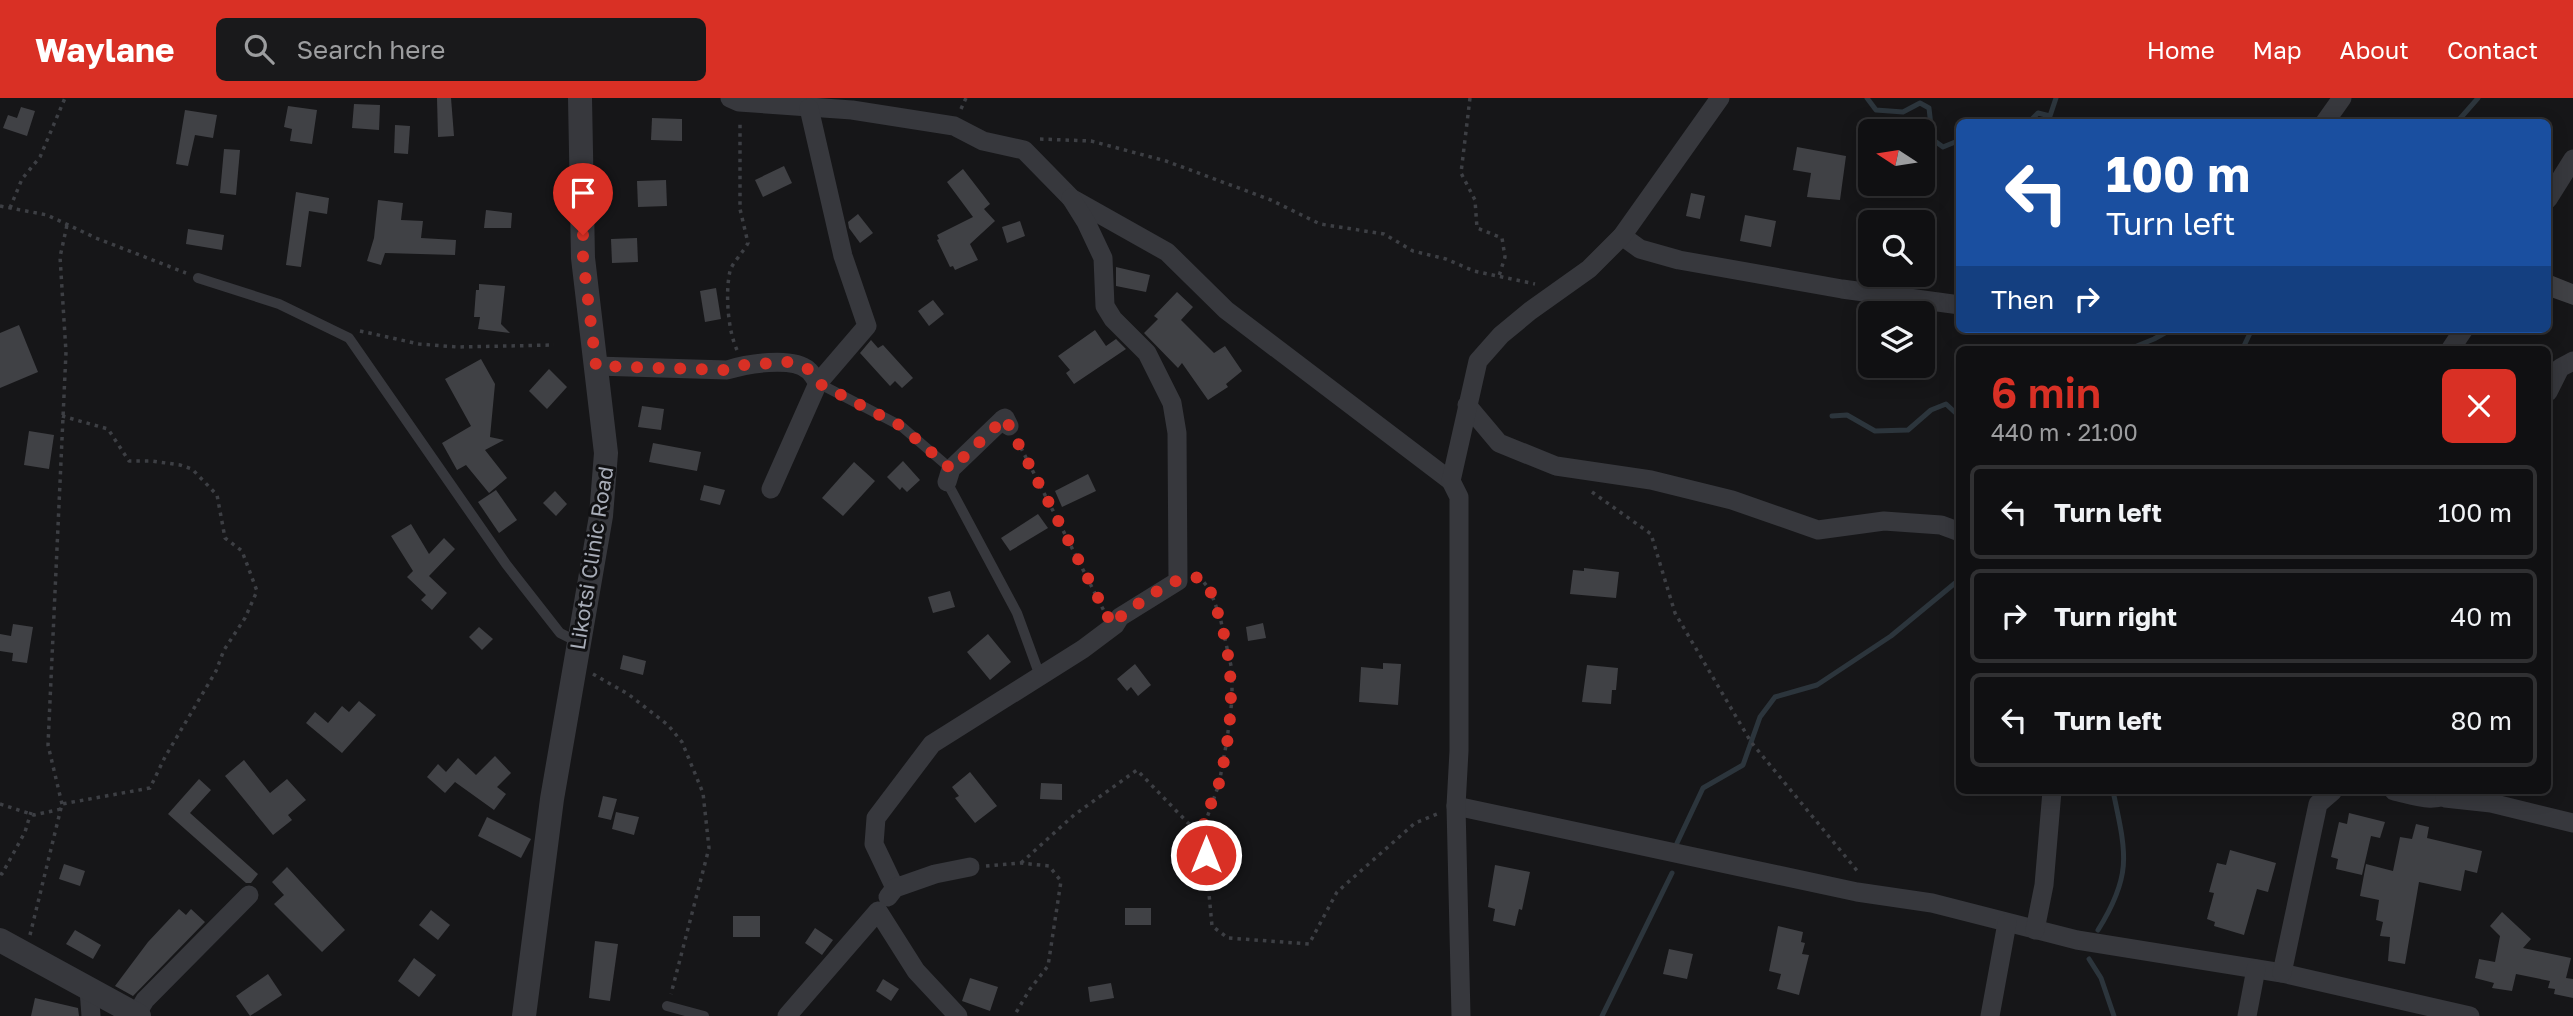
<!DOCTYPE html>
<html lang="en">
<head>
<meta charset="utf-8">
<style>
	body { margin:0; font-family:"Golos Text",sans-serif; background:#19191b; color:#f1f3f6; height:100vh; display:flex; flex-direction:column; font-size:26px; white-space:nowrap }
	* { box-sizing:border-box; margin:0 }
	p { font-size:23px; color:#9c9d9f }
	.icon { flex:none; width:38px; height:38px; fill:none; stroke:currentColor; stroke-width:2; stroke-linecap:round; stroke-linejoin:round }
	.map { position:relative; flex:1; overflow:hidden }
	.panel { position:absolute; left:1956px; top:248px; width:595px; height:448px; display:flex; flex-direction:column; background:#101012; border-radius:10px; box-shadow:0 4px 18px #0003,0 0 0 2px #303032 }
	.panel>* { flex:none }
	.hud { position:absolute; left:1956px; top:21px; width:595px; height:214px; border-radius:10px; box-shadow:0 4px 18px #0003,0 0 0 2px #303032; background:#1a4fa0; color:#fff; overflow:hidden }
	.needle { width:46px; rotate:282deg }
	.tools { position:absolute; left:1858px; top:21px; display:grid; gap:14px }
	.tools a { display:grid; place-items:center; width:77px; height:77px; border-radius:10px; background:#101012; box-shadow:0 4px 18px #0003,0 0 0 2px #303032; font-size:35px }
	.pin { position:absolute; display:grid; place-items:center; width:60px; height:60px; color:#fff; margin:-72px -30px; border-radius:50% 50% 50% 0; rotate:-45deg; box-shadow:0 0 7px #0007 }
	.pin .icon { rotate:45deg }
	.me { position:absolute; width:77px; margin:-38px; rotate:0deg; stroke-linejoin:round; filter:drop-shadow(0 0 5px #0008) }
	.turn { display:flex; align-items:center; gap:24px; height:147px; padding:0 35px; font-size:32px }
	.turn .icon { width:91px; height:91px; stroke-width:2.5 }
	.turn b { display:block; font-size:49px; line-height:60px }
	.then { display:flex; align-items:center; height:66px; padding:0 35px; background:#0003; gap:14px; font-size:26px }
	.round { display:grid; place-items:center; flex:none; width:74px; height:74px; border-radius:10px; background:#19191b }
	.overview { display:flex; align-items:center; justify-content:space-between; height:119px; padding:0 35px }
	h1 { font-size:42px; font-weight:600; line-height:52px; color:#d93025 }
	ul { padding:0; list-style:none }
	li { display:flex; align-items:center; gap:21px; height:94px; margin:0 14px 10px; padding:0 21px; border:4px solid #303032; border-radius:10px }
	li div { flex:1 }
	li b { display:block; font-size:26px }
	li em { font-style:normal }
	header { display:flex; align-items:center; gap:42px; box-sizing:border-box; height:98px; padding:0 35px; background:#d93025; color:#fff }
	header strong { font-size:33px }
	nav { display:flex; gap:38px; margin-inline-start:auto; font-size:24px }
	.search { width:490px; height:63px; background:#19191b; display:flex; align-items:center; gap:18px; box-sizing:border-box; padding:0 24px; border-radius:10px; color:#9c9d9f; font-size:26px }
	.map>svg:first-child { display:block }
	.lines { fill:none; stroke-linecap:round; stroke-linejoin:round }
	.stream { stroke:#2c353c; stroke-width:5 }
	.building { fill:#404145 }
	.path { stroke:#3d3f44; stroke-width:3.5; stroke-dasharray:3.5 5; stroke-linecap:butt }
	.service { stroke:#37383d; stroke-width:10 }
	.minor { stroke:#37383d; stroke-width:19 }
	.tertiary { stroke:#37383d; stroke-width:24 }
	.route { stroke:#d93025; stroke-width:12; stroke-dasharray:0 21.6 }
	.labels { text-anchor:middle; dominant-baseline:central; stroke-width:6; stroke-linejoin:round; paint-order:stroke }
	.street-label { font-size:21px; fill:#a8adb8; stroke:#111113 }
</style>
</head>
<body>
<header>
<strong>Waylane</strong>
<div class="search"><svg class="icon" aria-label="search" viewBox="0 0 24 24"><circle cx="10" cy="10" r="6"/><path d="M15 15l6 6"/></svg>Search here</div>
<nav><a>Home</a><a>Map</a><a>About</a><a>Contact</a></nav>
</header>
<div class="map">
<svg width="2573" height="918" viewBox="0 0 2573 918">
	<rect width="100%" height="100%" fill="#161618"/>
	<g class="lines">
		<!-- stream -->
		<g class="stream">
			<polyline points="1867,0 1876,12 1903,14 1920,5 1929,10 1931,28 1928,38 1943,49 1960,42"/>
			<polyline points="2029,24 2038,15 2050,18 2056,0"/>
			<polyline points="2457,24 2478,0"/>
			<polyline points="2127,252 2154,241 2172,231"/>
			<polyline points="2242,252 2252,231"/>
			<polyline points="1832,318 1847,317 1875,333 1908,332 1931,312 1946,306 1960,319"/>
			<polyline points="1677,745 1703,690 1743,667 1760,619 1775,599 1817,587 1891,538 1960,481"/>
			<path d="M2098 832C2133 776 2126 755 2113 693"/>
			<polyline points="2089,861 2101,880 2114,918"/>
			<polyline points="1602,918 1672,775"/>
		</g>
	</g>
	<!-- building -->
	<g class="building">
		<polygon points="437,0 451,0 454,38 438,39"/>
		<polygon points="354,6 380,7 379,32 352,30"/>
		<polygon points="288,8 317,12 312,46 290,43 292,31 284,29"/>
		<polygon points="21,9 35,13 27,38 3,30 8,17 17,20"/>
		<polygon points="185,12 217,17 213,40 195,37 188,68 176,66"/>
		<polygon points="652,20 682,21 682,43 651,42"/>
		<polygon points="395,27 410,28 408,56 394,55"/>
		<polygon points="1797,49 1846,58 1840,102 1807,99 1811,75 1793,72"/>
		<polygon points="224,51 240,52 236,97 220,95"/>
		<polygon points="784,68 792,85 763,99 755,82"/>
		<polygon points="963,71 990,106 984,111 995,123 970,146 978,162 955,172 953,168 950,169 937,142 939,141 937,137 973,119 947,84"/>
		<polygon points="666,82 667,108 638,109 637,83"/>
		<polygon points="296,94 329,100 327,116 309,113 301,169 286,167"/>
		<polygon points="1691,95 1705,98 1700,121 1686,118"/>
		<polygon points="378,102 403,105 401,122 423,123 421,140 456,142 455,157 385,155 381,167 367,163 374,140"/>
		<polygon points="486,112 512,115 511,130 484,130"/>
		<polygon points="858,116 873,135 860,145 849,130 848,124"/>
		<polygon points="1745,117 1776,123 1771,149 1740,143"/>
		<polygon points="1020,123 1025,138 1007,145 1002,129"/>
		<polygon points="188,131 224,137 222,152 186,146"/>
		<polygon points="637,140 638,164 612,165 611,141"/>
		<polygon points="1116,169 1150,177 1146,194 1116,188"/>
		<polygon points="2548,176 2573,186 2573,207 2548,198"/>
		<polygon points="479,186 505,188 501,226 510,235 478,231 480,219 474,219 476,192 479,192"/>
		<polygon points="716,190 721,221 705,224 700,193"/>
		<polygon points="1177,194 1193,209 1181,222 1214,255 1225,248 1242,273 1226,286 1228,289 1208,302 1182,265 1178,270 1144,235 1158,221 1154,218"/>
		<polygon points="933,202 944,216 929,228 918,213"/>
		<polygon points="19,227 38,274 0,290 0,235"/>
		<polygon points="1095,232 1106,248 1116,241 1126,251 1074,286 1066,275 1070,272 1058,258"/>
		<polygon points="871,242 878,250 883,247 913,280 902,290 895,283 890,288 860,255"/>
		<polygon points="481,261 495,286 490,339 504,342 485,352 507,380 489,395 466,367 457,372 442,345 471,328 445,281"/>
		<polygon points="549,271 567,289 547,311 529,293"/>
		<polygon points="642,308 664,311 661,332 638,329"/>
		<polygon points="29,333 54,337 49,371 24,367"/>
		<polygon points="653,345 701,354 697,373 649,364"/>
		<polygon points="903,363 920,382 907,394 902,389 900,392 887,379"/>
		<polygon points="854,364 875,383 843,418 822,400"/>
		<polygon points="1088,376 1096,393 1062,409 1055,393"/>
		<polygon points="704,387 725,392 720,407 700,402"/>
		<polygon points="496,392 517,422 499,435 478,404"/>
		<polygon points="555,393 567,406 556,418 543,405"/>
		<polygon points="1038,416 1048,430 1010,453 1001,440"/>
		<polygon points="411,426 429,456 444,440 455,451 429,478 447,495 432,512 421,502 426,497 407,479 413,473 391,438"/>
		<polygon points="1584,470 1619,474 1616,500 1570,496 1573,472 1584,473"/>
		<polygon points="950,493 955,509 933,515 928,499"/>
		<polygon points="1263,525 1266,540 1248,543 1246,529"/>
		<polygon points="13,526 33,529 27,565 12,563 13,555 0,553 0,536 11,538"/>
		<polygon points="479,529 493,541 482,552 469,539"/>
		<polygon points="988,536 1011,564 990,582 967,554"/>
		<polygon points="623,557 646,563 643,577 620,571"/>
		<polygon points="1383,565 1401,566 1398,607 1359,604 1361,569 1383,571"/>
		<polygon points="1135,566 1151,587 1138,598 1131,589 1127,593 1117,581"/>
		<polygon points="1587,567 1618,570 1616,592 1612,592 1611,606 1582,604"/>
		<polygon points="359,603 376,617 342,655 306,625 315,614 328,625 342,608 349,614"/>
		<polygon points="495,658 511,675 497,689 506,696 494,712 455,684 445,695 427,679 438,666 446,674 458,660 476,677"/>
		<polygon points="244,662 270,695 287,681 306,702 288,717 292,722 273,737 225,678"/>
		<polygon points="970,674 997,708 975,725 955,700 959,698 952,689"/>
		<polygon points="199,681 211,692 190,715 258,776 251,785 246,785 168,716"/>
		<polygon points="1041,685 1062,686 1062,702 1040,701"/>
		<polygon points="603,698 617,701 611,722 598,719"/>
		<polygon points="616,714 639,719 634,737 612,731"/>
		<polygon points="2349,715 2385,724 2380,740 2371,738 2362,777 2336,771 2338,761 2331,759 2339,724 2347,726"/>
		<polygon points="487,719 531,741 521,760 478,738"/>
		<polygon points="2416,726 2429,729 2427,740 2482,753 2477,775 2465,772 2461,793 2419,784 2405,866 2388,863 2390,839 2380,838 2383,824 2376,822 2379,802 2360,798 2366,766 2393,773 2400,739 2412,741"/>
		<polygon points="2230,752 2276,765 2268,794 2257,791 2244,837 2214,828 2215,824 2207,821 2214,795 2209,794 2217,765 2226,767"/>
		<polygon points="64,766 85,773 80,788 59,781"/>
		<polygon points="1495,767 1530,774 1522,812 1519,811 1515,828 1493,823 1495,811 1488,809"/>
		<polygon points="287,769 345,832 322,854 274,806 284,797 272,784"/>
		<rect x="1125" y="810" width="26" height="17"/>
		<polygon points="179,811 186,817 191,811 205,824 133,898 115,888 148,844"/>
		<polygon points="431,812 450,827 438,842 419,827"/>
		<polygon points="2502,814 2531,841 2523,850 2571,860 2566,880 2573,881 2573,900 2554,896 2555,891 2548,890 2550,883 2516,876 2512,893 2492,890 2494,885 2475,880 2479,861 2495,864 2500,838 2490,828"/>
		<rect x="733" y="818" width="27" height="21"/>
		<polygon points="1778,828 1803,834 1801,844 1805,845 1802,856 1809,857 1799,897 1777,891 1781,876 1769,873"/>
		<polygon points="815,830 833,842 822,857 805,845"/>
		<polygon points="75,832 101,847 93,861 66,846"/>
		<polygon points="595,843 618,846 610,903 589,900"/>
		<polygon points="1669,851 1693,856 1687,881 1663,876"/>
		<polygon points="414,860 436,877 419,899 398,883"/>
		<polygon points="268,876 282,897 250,918 236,898"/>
		<polygon points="970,880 998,889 990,913 962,903"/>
		<polygon points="883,881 899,891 891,903 876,893"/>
		<polygon points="1111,885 1114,900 1090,904 1088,889"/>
		<polygon points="35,900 78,910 79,918 31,918"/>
	</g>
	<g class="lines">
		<!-- path -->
		<g class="path">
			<polyline points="1470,0 1461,75 1475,102 1477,130 1502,140 1505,159 1499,178"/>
			<polyline points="961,11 966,0"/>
			<polyline points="1040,41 1091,43 1166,63 1271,102 1320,126 1384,136 1413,153 1446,161 1474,173 1535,186"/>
			<polyline points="0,108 47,117 96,140 186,175"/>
			<polyline points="10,110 22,81 40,59 65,0"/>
			<polyline points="360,233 419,246 457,249 554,247"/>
			<path d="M737 252C728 233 725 195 730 173 731 167 744 153 748 145L740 111V23"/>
			<polyline points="1017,342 1104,513"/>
			<polyline points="1592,394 1651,436 1675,515 1751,644 1859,775"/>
			<polyline points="1197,480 1202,482 1210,492 1220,519 1232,572 1232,602 1227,642 1219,686 1203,731 1212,828 1228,840 1309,846 1337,794 1415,725 1437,716"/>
			<polyline points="593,576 628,596 668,627 682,644 703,695 709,750 671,896"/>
			<polyline points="0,706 34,717 61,711"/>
			<polyline points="62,706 48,647 66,254 60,159 67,127"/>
			<polyline points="1021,765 1074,717 1137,672 1188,725 1203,731"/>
			<polyline points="986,768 1021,765 1049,768 1061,783 1048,868 1030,891 1014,918"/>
			<polyline points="0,775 2,776 25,734 31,714"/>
			<polyline points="30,837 62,706 150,690 165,659 216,573 224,552 245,520 257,493 242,453 225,440 217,397 192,371 180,367 152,363 129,363 108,331 62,318"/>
		</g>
		<!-- service -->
		<g class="service">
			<polyline points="198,180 279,206 349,240 506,466 560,535 578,544"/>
			<polyline points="818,285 901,328 951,371"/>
			<polyline points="947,384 1017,515 1040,578"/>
			<polyline points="667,908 704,918"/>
		</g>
		<!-- minor -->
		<g class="minor">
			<polyline points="730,0 739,4 852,12 954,28 983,43 1024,52 1071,100 1167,154 1226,212 1451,383"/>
			<polyline points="2325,24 2342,0"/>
			<polyline points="2548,101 2573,61"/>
			<polyline points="1622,138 1640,151 1679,162 1842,191 1960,207"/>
			<polyline points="2450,252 2464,231"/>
			<path d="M596 268 727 272C746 266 792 258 808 272 812 275 815 281 818 285"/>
			<polyline points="2548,294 2560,270 2573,263"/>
			<polyline points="1467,307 1499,345 1556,368 1651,382 1732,402 1818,432 1884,423 1941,427 1960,434"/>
			<polyline points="947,384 951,371 1002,322 1005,320 1009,328"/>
			<polyline points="771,391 818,285 867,228 843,158 809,10"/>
			<path d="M2394 693C2413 697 2436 707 2453 693"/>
			<polyline points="2445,700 2491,705 2573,725"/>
			<polyline points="1456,708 1857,794 1932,805 2077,842 2282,875 2470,918"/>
			<polyline points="895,790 874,746 876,720 932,646 1083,551 1115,527 1120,519 1178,483 1177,335 1172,305 1147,255 1113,221 1105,208 1103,160 1086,124 1071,100"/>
			<polyline points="888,799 895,790 935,776 970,769"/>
			<polyline points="2035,832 2044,787 2052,693"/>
			<polyline points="2282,875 2318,706 2333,693"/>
			<polyline points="89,891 91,918"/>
			<polyline points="136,917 145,902 249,797"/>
			<polyline points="787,918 878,813 916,873 958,918"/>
			<polyline points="1461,918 1456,708 1459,653 1459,399 1451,383 1478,263 1501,237 1530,213 1589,171 1622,138 1720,0"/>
			<polyline points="1990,918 2007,825"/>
			<polyline points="2247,918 2256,871"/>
		</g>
		<!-- tertiary -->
		<g class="tertiary">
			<polyline points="0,842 139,918"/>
			<polyline points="524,918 552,701 601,418 606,355 583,160 580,0"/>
		</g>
	</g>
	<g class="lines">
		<!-- route -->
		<path class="route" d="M583 137V160L596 268 727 272 744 267 789 264 808 271 818 285 901 328 951 371 1005 320 1108 519 1115 527 1120 519C1136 508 1174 477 1194 479 1207 480 1212 496 1215 507 1237 566 1234 625 1219 685 1215 700 1205 715 1203 730 1202 738 1205 749 1206 757"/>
	</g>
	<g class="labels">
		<!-- street labels -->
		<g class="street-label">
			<text transform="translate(591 460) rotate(-81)">Likotsi Clinic Road</text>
		</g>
	</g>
</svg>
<div class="tools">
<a><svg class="needle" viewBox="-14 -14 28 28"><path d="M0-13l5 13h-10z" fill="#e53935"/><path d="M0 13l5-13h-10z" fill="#9c9d9f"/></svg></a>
<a><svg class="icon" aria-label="search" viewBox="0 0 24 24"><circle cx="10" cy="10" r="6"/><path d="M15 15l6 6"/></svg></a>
<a><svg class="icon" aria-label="layers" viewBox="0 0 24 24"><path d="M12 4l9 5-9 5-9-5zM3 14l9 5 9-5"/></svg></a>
</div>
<div class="pin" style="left:583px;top:137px;background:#d93025"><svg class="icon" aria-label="arrive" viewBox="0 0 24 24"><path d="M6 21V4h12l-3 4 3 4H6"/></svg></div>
<svg class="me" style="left:1206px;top:757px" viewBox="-20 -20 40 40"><circle r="17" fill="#d93025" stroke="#fff" stroke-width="3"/><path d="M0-11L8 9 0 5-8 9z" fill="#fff"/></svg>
<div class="hud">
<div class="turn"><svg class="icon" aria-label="left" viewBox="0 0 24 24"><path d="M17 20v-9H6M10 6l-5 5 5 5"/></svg><div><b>100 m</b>Turn left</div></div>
<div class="then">Then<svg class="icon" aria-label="right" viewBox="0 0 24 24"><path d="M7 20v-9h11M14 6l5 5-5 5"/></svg></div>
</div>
<section class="panel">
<div class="overview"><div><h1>6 min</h1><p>440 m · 21:00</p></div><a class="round" style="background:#d93025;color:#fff"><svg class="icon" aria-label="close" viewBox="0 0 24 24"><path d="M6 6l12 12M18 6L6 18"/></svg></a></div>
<ul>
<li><svg class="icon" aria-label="left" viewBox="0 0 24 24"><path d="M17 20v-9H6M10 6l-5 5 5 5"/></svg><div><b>Turn left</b></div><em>100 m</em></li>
<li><svg class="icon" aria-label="right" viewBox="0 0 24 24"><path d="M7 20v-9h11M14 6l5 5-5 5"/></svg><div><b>Turn right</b></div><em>40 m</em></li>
<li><svg class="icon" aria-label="left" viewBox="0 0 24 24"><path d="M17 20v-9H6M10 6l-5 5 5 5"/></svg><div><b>Turn left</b></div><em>80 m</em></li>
</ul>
</section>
</div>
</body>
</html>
